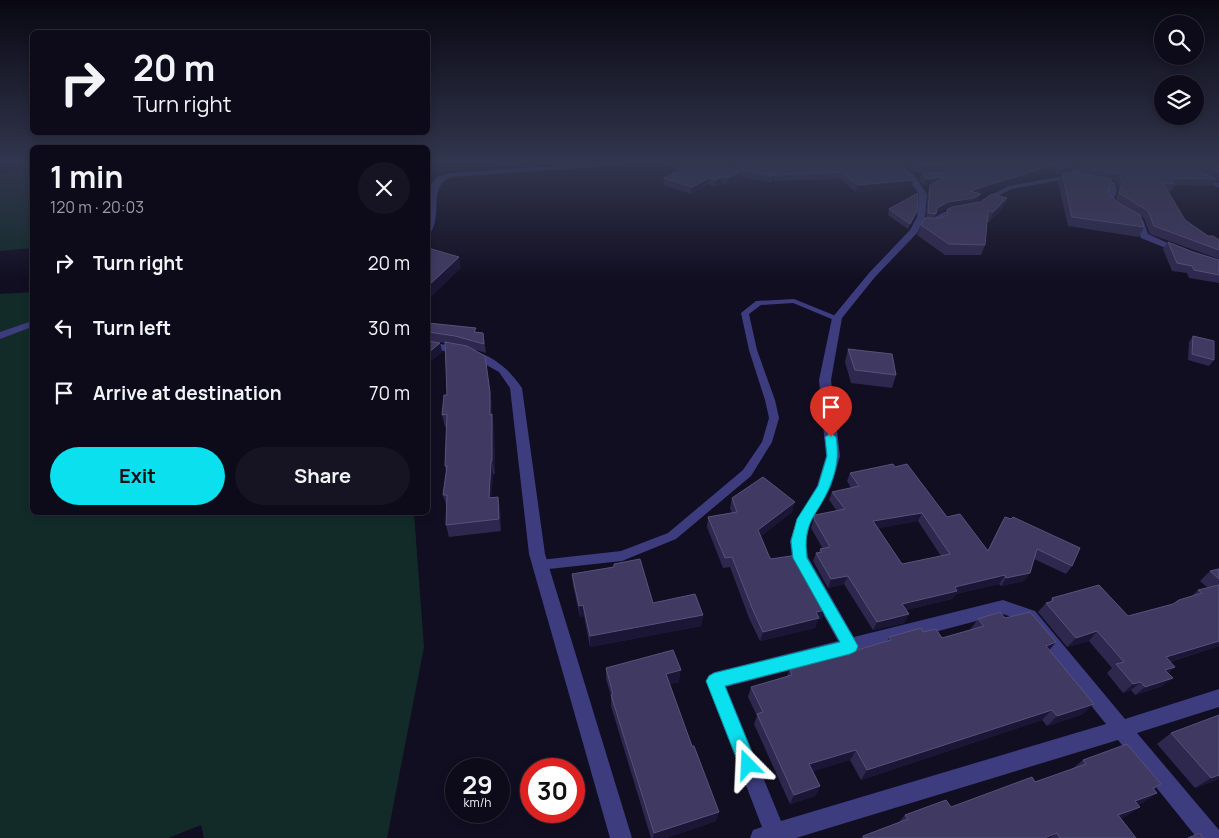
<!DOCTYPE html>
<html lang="en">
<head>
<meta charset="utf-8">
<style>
	body { margin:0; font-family:Manrope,sans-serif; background:#161322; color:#f1f3f6; height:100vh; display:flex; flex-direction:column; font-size:19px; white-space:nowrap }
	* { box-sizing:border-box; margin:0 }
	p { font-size:16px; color:#9a9aa2 }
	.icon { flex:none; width:28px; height:28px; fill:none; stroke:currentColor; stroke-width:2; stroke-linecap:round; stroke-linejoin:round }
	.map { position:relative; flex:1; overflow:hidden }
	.sheet { position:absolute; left:30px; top:145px; width:400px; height:370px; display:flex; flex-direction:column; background:#0d0a19; border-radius:8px; box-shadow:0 2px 8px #0003,0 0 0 1px #2d2b38 }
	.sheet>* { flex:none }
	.guide { position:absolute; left:30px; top:30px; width:400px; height:105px; border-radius:8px; box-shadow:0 2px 8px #0003,0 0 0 1px #2d2b38; background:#0d0a19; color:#f1f3f6; overflow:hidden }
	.fabs { position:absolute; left:1154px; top:15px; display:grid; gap:10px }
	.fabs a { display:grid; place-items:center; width:50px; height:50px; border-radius:50%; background:#0d0a19; box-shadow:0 2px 8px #0003,0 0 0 1px #2d2b38; font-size:25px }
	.speed { position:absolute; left:445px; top:758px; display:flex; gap:10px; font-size:25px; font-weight:700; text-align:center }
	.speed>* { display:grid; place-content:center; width:65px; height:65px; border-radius:50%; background:#0d0a19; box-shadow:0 2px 8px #0003,0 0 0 1px #2d2b38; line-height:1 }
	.speed small { font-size:12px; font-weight:400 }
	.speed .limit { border:8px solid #d22; background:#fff; color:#111 }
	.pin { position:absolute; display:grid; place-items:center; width:42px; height:42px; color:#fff; margin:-51px -21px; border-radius:50% 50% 50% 0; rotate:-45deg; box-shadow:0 0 5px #0007 }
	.pin .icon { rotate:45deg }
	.me { position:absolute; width:55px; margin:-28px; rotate:339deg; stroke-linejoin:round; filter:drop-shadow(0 0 4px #0008) }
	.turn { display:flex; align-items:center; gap:18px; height:105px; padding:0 20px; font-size:22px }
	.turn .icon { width:65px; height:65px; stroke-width:2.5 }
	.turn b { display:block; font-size:35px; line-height:42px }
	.round { display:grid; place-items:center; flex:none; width:52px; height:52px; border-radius:26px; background:#161322 }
	.overview { display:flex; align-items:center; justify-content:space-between; height:85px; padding:0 20px }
	h1 { font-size:30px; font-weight:700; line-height:38px }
	.cta { display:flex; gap:10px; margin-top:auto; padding:10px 20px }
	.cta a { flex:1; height:58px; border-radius:30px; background:#0be0ef; color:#111; font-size:20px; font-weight:700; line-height:58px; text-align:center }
	.cta a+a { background:#161322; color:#f1f3f6 }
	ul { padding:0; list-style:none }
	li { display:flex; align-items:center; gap:15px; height:65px; padding:0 20px }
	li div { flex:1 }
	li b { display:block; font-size:19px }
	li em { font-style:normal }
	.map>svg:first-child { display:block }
	.green { fill:#122b29 }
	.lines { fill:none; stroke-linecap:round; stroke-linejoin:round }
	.service { fill:#3c3c7e; fill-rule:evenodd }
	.minor { fill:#3c3c7e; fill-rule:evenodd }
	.wall { fill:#2e284f; fill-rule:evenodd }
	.shaded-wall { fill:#1b1635 }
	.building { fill:#403a62; stroke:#57527a; fill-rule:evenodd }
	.route { fill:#0be0ef; stroke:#07929b }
</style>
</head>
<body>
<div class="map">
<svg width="1219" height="838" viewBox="0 0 1219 838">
	<rect width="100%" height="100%" fill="#110e21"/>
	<!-- green -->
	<g class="green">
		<polygon points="32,163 32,248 0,251 0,175"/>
		<polygon points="428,163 559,163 428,173"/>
		<polygon points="32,292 32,512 414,513 424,647 387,838 204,838 201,825 168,838 0,838 0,294"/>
	</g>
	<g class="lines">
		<!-- service -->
		<g class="service">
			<polygon points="1070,175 1072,176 1072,178 1012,189 987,201 982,200 1008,186"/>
			<polygon points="1201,176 1205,176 1219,183 1219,188 1201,178"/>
			<polygon points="959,210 961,211 961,213 947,215 941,219 941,225 932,227 929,225 935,223 935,217 944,212"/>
			<polygon points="794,299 841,318 840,320 834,320 793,303 761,305 749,314 757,350 775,400 779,418 772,442 751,476 676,539 622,561 540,570 536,569 534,565 536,561 540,560 621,551 668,533 743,470 762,442 769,418 765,400 749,350 741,313 756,301"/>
		</g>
		<!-- minor -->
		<g class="minor">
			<path d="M597 163H625L621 165 452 177C427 185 443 213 431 232H428L431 184 438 176 451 173Z"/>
			<path d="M891 163H905L902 165 914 175 927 194 925 217 917 233 875 277 842 318 831 380 840 456 831 487 811 520 806 541 808 557 854 637 1003 600 1035 611 1125 719 1219 689V707L1137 733 1219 830V838H1197L1118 740 796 838H750L753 830 762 827 706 681 709 675 715 672 838 641 792 558 790 541 797 519 817 486 826 456 819 380 832 318 869 273 910 230 917 217 919 194 908 179ZM1003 614 1023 621 1106 724 781 821 726 687Z"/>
			<polygon points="1081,163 1089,163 1076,176 1115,182 1117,191 1113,201 1120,208 1119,210 1113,210 1105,201 1109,191 1108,186 1067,179 1067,175"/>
			<polygon points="1130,216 1136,216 1143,220 1148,234 1185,251 1184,253 1178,253 1141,238 1136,223 1130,220"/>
			<polygon points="32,321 32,327 0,339 0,332"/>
			<path d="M428 342C470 349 496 350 522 388L545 554 632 838H610L529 554 510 388 499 372 470 356 428 348Z"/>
		</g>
	</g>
	<!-- wall -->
	<g class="wall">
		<polygon points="668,163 734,163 727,168 897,163 911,187 856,192 840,179 773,181 771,183 742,177 726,185 722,183 715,187 708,184 691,194 663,185 664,178 679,170 668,166"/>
		<path d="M906 163H1079L1067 173H1081L1083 168 1089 163H1219V181L1216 180 1212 186 1175 185 1171 191H1168L1185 220 1208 236 1219 240V259L1150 234 1144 218 1140 216 1144 227 1139 237 1068 226 1058 182 1062 175H1057L1056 170 980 194 978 201 975 203 1003 208 989 222H987L985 245 981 255H945L917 235 921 225 926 218 928 192 931 185 924 186 919 180 922 173 941 172H913L905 165ZM1111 180 1116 181 1119 191 1115 200 1108 193ZM945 209H948L947 210 944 216 940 218H934L935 215Z"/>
		<polygon points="889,209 917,211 915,216 908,229 888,215"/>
		<polygon points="1168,242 1193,252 1219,260 1219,283 1189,278 1187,273 1172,271 1163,249"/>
		<polygon points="428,323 483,333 486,353 476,350 492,404 492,415 494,427 495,474 493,474 491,497 498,497 500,509 501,531 449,537 446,525 447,508 443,495 446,472 445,466 446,427 445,427 442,415 447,395 445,343 428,341 440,343 442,352 428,363"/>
		<polygon points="1193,336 1214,360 1209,366 1188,360 1189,342"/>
		<polygon points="848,349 896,375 892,388 851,383 845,362"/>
		<path d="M895 467 947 517 988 550 1000 525 1005 517 1072 566 1066 574 1034 559 1030 573 1024 581 1001 586 999 584 956 594 952 599 906 610 909 614 904 623 873 630 844 584 828 588 813 561 816 553H819L820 549H823L811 528 815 515 837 511 829 500 832 492 851 488 847 481 850 473ZM918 521 941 556 902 564 878 528Z"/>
		<polygon points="732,498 792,512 761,536 769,556 771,559 811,585 822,619 818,620 815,628 760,641 749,618 730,567 723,568 707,527 708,517 732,513 730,508"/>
		<polygon points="614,564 653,603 703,615 701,626 590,647 584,616 580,617 573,585 572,574 614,567"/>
		<polygon points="1219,568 1219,646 1170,662 1175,667 1168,673 1162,686 1135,695 1131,690 1123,693 1107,673 1112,668 1089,641 1067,647 1038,612 1046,603 1050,602 1052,598 1128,616 1173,604 1192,596 1198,590 1208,588 1200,581 1210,571"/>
		<polygon points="1005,618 1056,642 1049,650 1083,714 1047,726 1042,720 861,780 850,760 813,771 820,786 815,796 790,804 754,724 757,716 748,697 751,687 787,676 790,670 887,641 889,637 923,632 942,638 970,630 978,619"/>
		<polygon points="606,668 679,682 670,684 716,821 666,838 651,838 611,706 611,696 606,679"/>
		<polygon points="1171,733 1219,779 1195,788 1157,744"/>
		<polygon points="1083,760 1161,784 1154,789 1143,803 1138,804 1140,807 1126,816 1121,818 1136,838 861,838 863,836 898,823 905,815 951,807 1035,782 1072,769"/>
	</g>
	<!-- shaded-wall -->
	<g class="shaded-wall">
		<polygon points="726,163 734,163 725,170"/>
		<polygon points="1059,163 1056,170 980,194 978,201 971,205 945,209 935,215 937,208 970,191"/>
		<polygon points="1074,163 1079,163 1066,174 1057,175 1060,169"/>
		<polygon points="743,170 742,177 726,185 727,178"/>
		<polygon points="774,175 773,181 771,183 772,176"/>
		<polygon points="723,176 722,183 715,187 716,180"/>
		<polygon points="946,177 944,184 924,186 926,179"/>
		<polygon points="709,178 708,184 691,194 692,187"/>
		<polygon points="914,180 911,187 856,192 858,185"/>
		<polygon points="1007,198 1003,208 989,222 993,212"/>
		<polygon points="917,211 915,216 908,229 910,224"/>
		<polygon points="459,257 461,268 428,300 428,286"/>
		<polygon points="440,343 442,352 428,363 428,353"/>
		<polygon points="485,356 492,404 492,427 490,415"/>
		<polygon points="492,414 494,427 495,474 492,461"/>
		<polygon points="491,461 493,474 491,510 489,498"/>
		<polygon points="498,497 500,509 501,531 499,519"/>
		<polygon points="795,502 792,512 756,540 758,530"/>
		<polygon points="922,513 918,521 870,530 873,521"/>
		<polygon points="1030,573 1024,581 1001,586 1006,578"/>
		<polygon points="1005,575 999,584 956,594 952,599 897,612 902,604 955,587"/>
		<polygon points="848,576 844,584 828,588 831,579"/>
		<polygon points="583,605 584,616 580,617 579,606"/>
		<polygon points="826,610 822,619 818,620 815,628 760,641 763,632 816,612"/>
		<polygon points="909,614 904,623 873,630 877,622"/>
		<polygon points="703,615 701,626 590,647 590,636"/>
		<polygon points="1097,631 1089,641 1067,647 1076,638"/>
		<polygon points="1219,641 1219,646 1156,666 1166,657"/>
		<polygon points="1056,642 1047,653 1046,646"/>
		<polygon points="1175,667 1165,675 1165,670"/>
		<polygon points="681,670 679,682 665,686 666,674"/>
		<polygon points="1173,678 1162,686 1135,695 1145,687"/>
		<polygon points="1141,682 1131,690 1123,693 1133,684"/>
		<polygon points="1094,704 1083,714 1047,726 1057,716"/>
		<polygon points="1052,710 1042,720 861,780 867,770"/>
		<polygon points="856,750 850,760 805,774 809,764"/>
		<polygon points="1219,775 1219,779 1195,788 1211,778"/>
		<polygon points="820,786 815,796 790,804 794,795"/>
		<polygon points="1157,793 1143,803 1121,811 1135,801"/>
		<polygon points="1140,807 1126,816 1105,824 1118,815"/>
		<polygon points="719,812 716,821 666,838 653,838 654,833"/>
		<polygon points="1057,833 1050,838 1044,838"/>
	</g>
	<!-- building -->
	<g class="building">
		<polygon points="678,163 726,163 725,168 732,168 738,163 897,163 914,180 858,185 841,172 774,175 772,176 743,170 727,178 723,176 716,180 709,178 692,187 664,178 687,166"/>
		<polygon points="912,163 1074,163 1069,167 1060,169 1059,163 970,191 981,194 974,198 948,202 937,208 936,214 928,213 930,185 946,177 926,179 922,173 945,172 948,169 943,165 916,165"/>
		<polygon points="1089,163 1178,163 1216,179 1169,178 1175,184 1163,183 1185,220 1208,236 1213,236 1219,240 1219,250 1154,226 1148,211 1119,193 1122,184 1120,174 1083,168"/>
		<polygon points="1197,163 1219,163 1219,172"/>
		<polygon points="1071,172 1111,179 1108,193 1117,202 1140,215 1144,227 1072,217 1062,173"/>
		<polygon points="918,193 917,211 910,224 889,209"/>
		<polygon points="992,194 1007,198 993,212 988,210 985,245 949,244 921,225 925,218 940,218 947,215 947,210 952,207 980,202"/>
		<polygon points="1168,242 1193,252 1219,260 1219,275 1194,270 1192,266 1177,263"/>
		<polygon points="428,248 459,257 428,286"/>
		<polygon points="428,323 476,328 474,332 483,333 484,344 455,336 428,332"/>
		<polygon points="1193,336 1214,341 1214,360 1192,354"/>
		<polygon points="428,341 440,343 428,353"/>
		<polygon points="445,342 467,346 485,356 490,392 490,415 492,414 492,461 491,461 489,498 498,497 499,519 446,525 447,495 443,495 447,466 445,466 447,414 442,415 444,395 447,395"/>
		<polygon points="848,349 892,354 896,375 855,370"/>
		<path d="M893 464 895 467 907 464 947 517 960 514 988 551 1005 517 1011 519 1013 517 1080 548 1072 566 1037 549 1030 573 1006 578 1005 575 955 587 957 591 902 604 909 614 877 622 848 576 831 579 816 553 822 552 820 549 830 547 814 519 815 515 845 509 832 492 859 486 850 473ZM922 513 950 554 902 564 873 521Z"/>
		<polygon points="763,477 795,502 758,530 769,556 771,559 797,555 812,582 810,583 826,610 816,612 819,618 763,632 752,608 732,557 725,558 708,517 737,512 732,498"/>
		<polygon points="640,559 653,603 695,594 703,615 590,636 583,605 579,606 572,574 614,567 614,564"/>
		<polygon points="1219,569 1219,579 1210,571"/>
		<polygon points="1099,585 1128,616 1173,604 1179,600 1202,593 1198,590 1219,585 1219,641 1166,657 1175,667 1165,670 1173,678 1145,687 1141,682 1133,684 1116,664 1124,662 1097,631 1076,638 1046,603 1053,601 1052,598"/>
		<polygon points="1000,612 1005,618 1030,612 1056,642 1046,646 1094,704 1057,716 1052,710 867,770 856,750 809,764 820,786 794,795 757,714 763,712 751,687 792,675 790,670 891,640 889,637 921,628 923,632 936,629 942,638 984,626 978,619"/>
		<polygon points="673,650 681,670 666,674 692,746 694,746 719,812 654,833 611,695 613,694 606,668"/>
		<polygon points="1219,715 1219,775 1211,778 1171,733"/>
		<polygon points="1127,744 1161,784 1153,788 1157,793 1135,801 1140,807 1118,815 1136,838 1060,838 1057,833 1044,838 864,838 863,836 908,819 905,815 946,800 951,807 1032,777 1035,782 1086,764 1083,760"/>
		<polygon points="1200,833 1203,838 1188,838"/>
	</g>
	<!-- sky -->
	<linearGradient id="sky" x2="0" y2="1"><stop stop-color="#090812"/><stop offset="0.58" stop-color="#32364e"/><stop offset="1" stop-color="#32364e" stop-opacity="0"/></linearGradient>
	<rect width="1219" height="280" fill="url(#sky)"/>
	<!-- route -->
	<path class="route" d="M831 433 836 437C839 455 837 469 830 486 818 516 802 520 807 558L858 646 856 651 850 654 725 686 757 765 754 772 748 774 742 772 706 681 709 676 714 673 840 642 793 558 791 541 797 519 818 486 827 456 825 437Z"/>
</svg>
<div class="fabs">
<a><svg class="icon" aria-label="search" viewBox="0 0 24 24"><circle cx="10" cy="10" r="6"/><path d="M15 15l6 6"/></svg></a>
<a><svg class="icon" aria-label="layers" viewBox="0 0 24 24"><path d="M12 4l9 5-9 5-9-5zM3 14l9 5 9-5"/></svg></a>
</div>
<div class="speed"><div>29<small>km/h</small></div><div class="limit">30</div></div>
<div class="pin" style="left:831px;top:437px;background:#d93025"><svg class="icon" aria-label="arrive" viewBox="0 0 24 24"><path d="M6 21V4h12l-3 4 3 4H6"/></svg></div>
<svg class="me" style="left:748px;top:765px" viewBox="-20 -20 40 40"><path d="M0-17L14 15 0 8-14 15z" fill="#0be0ef" stroke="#fff" stroke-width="4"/></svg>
<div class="guide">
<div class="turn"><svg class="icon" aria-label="right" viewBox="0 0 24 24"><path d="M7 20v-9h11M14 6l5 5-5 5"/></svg><div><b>20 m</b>Turn right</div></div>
</div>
<section class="sheet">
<div class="overview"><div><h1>1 min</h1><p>120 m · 20:03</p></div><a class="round"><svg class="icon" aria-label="close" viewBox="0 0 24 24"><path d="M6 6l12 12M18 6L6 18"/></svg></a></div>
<ul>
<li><svg class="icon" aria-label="right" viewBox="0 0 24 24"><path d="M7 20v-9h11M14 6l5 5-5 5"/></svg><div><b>Turn right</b></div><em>20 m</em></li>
<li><svg class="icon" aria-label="left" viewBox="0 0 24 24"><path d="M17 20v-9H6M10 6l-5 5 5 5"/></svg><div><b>Turn left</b></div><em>30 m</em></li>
<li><svg class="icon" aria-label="arrive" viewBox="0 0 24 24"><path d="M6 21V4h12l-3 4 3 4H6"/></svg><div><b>Arrive at destination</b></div><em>70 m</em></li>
</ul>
<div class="cta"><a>Exit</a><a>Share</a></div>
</section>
</div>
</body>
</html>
